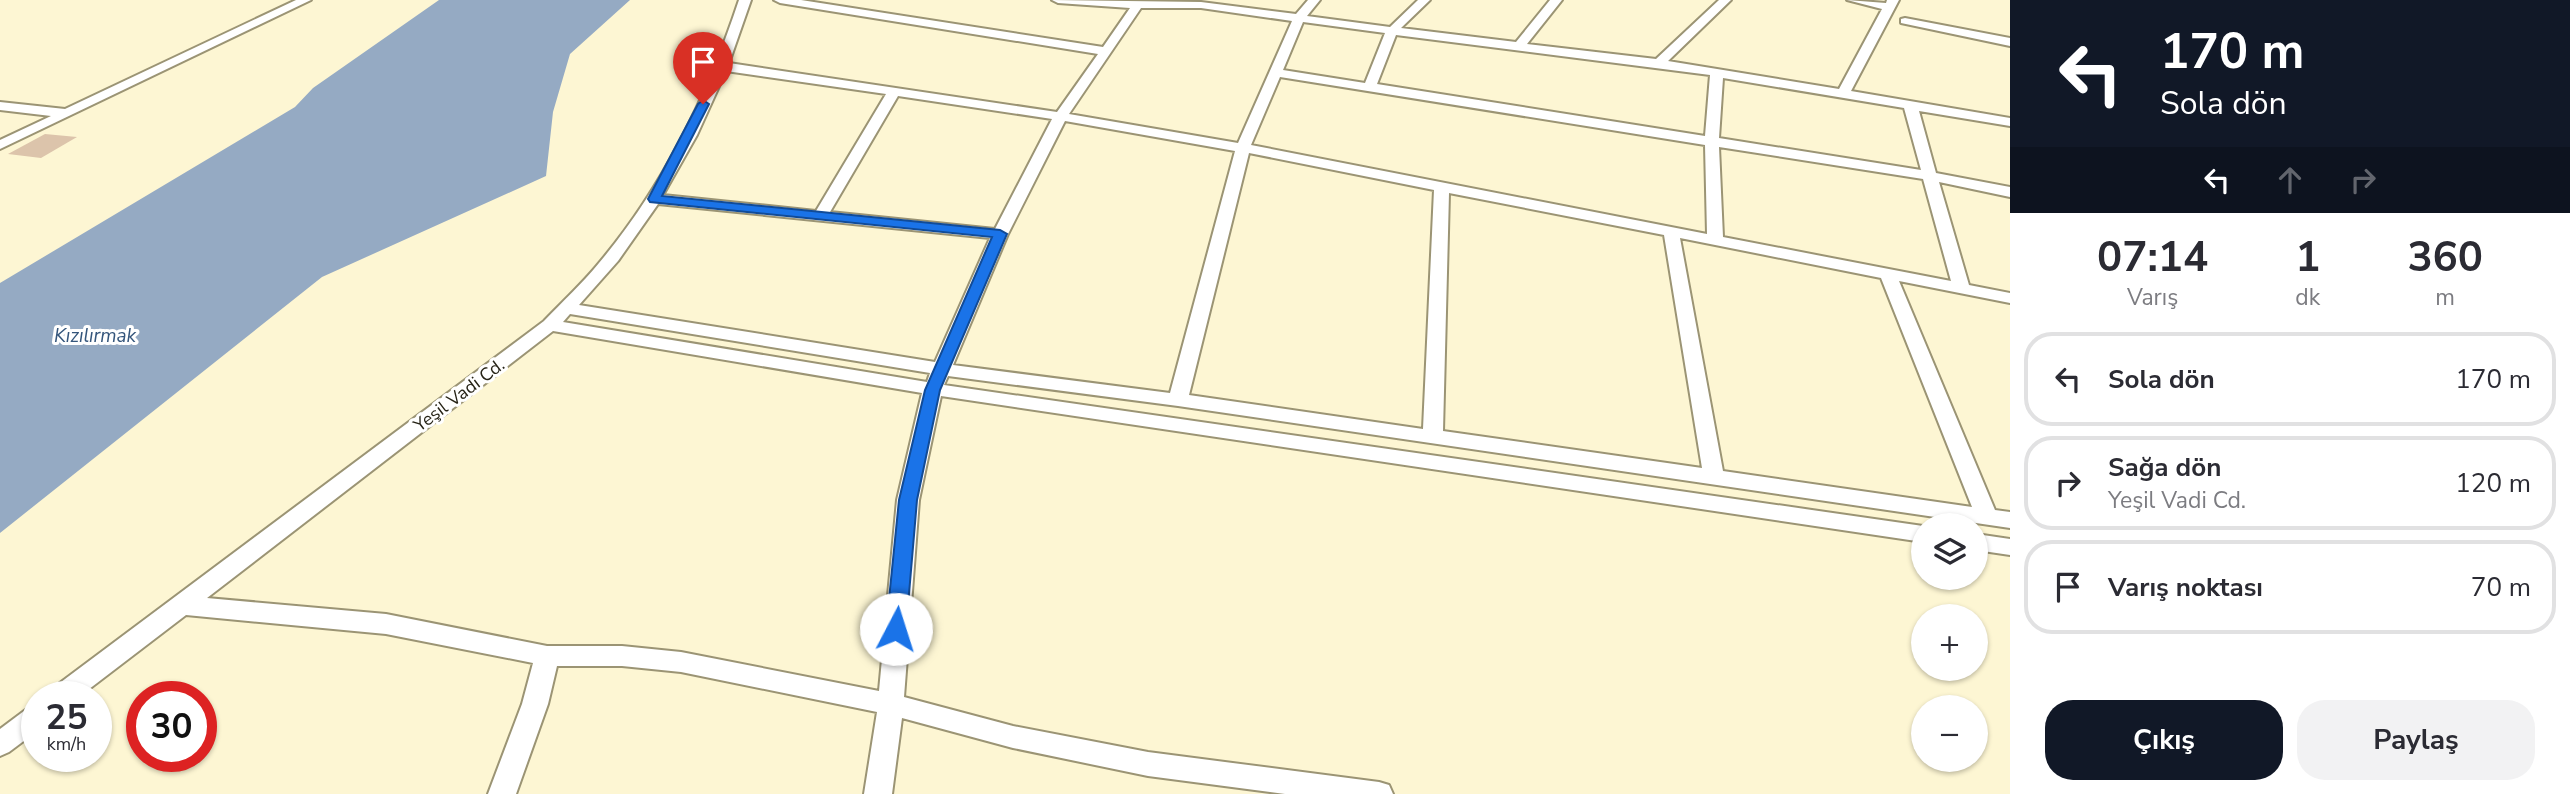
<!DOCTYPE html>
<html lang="tr">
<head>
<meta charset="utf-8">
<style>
	body { margin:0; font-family:"Nunito Sans",sans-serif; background:#f2f2f3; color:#2b2b33; height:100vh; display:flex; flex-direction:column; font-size:26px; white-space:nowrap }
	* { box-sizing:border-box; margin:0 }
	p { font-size:23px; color:#7c7c81 }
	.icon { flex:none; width:38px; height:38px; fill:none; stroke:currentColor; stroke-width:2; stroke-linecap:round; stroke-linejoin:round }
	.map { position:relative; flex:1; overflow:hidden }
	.panel { display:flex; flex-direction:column; background:#fff; width:560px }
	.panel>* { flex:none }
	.hud { background:#111827; color:#fff; overflow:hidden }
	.fabs { position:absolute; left:1911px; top:513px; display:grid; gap:14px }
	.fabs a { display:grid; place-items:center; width:77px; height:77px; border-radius:50%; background:#fff; box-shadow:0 2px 5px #0004; font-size:35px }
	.speed { position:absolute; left:21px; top:681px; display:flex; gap:14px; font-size:35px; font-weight:700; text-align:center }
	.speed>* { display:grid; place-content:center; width:91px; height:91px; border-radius:50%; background:#fff; box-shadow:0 2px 5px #0004; line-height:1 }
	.speed small { font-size:18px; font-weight:400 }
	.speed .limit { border:10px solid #d22; background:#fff; color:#111 }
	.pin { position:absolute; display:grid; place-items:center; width:60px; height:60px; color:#fff; margin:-72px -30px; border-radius:50% 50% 50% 0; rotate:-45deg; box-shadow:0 0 7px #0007 }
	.pin .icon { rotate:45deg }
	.me { position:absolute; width:77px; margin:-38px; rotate:5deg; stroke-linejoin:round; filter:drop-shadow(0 0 5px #0008) }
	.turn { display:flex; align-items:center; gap:24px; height:147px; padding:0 35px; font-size:32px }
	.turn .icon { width:91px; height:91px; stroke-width:2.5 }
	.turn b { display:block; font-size:49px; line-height:60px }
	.lanes { display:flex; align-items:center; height:66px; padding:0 35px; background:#0003; justify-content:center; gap:35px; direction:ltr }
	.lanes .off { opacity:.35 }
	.eta { display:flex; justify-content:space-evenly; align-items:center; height:119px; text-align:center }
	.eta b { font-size:42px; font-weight:700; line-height:49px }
	.action { display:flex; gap:14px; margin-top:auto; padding:14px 35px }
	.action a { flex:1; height:80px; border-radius:28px; background:#111827; color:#fff; font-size:28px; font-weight:700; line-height:80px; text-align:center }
	.action a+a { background:#f2f2f3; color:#2b2b33 }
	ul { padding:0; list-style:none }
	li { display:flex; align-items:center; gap:21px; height:94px; margin:0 14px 10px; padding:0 21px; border:4px solid #e1e1e2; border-radius:28px }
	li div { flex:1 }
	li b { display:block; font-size:26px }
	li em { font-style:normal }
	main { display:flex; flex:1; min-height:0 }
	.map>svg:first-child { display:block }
	.water { fill:#95aac3 }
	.building { fill:#dcc4ab }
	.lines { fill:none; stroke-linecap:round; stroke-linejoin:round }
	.street-casing { stroke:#9b9474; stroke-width:4 }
	.street { fill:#fff; fill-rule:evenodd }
	.route { fill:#1a73e8; stroke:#114b97; stroke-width:2 }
	.labels { text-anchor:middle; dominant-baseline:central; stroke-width:6; stroke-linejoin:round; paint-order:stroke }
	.street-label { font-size:18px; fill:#262316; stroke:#fff }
	.water-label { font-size:19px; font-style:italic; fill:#35567c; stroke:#fff }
</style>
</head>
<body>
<main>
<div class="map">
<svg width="2010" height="794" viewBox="0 0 2010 794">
	<rect width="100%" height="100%" fill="#fdf6d3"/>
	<!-- water -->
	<polygon class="water" points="439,0 630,0 570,54 553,112 546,176 322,277 0,533 0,283 295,107 313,88"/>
	<!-- building -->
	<polygon class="building" points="45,134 77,137 41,158 8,154"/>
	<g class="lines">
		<!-- street casing -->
		<g class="street-casing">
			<g id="street">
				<polygon points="296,0 311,0 0,149 0,140 51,116 0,110 0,102 65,109"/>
				<path d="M739 0H751L729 63 1057 112 1098 54 780 3 774 0H801L1103 47 1130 8 1058 3 1052 0 1201 2 1296 14 1308 0H1320L1307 16 1390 27 1418 0H1430L1401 28 1516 42 1550 0H1562L1527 44 1656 59 1719 0H1731L1668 61 1839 89 1882 9 1847 0 1886 3 1887 0H1899L1851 91 2010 118V126L1919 111 1936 173 2010 187V197L1939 182 1969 285 2010 293V303L1899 281 1995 510 2010 512V528L1178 406 948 376 944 385 1923 526V542L941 396 919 500 904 697 1013 726 1148 752 1379 782 1389 785 1393 794H1285L1148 776 1013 748 902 718 892 794H864L877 712 681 672 622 666H557L548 704 516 794H488L522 704 533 663 386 634 186 615 80 696H50L53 688 544 321C562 302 582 284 599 263 664 186 708 94 739 0ZM1141 8H1201L1292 21 1238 143 1069 114ZM1303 22 1385 33 1365 83 1283 70ZM1396 35 1710 75 1705 136 1377 84ZM726 71 886 94 816 211 663 195 697 135ZM1280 77 1705 145 1707 234 1251 145ZM1723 78 1904 108 1921 170 1719 138ZM898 96 1052 119 995 229 830 212ZM1065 121 1235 151 1170 393 953 365 1008 234ZM1719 147 1923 179 1951 281 1723 237ZM1249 153 1434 190 1423 429 1189 395ZM1449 193 1664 235 1702 468 1443 431ZM658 204 990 238 935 362 579 305 618 261ZM1680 238 1881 278 1972 507 1723 471ZM570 314 930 373 927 382 563 322ZM553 331 922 393 897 500 879 691 681 652 622 646H547L386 614 207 598Z"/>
				<polygon points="1905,18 2010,38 2010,46 1901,23 1901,19"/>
				<polygon points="1976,534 2010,539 2010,555 1976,550"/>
				<polygon points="37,705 37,731 9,752 0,756 0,729 28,708"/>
			</g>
		</g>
		<!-- street -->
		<use href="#street" class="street"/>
	</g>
	<!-- route -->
	<polygon class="route" points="703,100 709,104 662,196 1000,230 1007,234 940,390 917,500 906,629 903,635 896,637 889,635 886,629 899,500 925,390 992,237 650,202 648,199 698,104"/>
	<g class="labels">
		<!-- street labels -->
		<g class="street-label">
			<text transform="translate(459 395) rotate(-37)">Yeşil Vadi Cd.</text>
		</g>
		<!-- water labels -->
		<g class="water-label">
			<text x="95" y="336">Kızılırmak</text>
		</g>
	</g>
</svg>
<div class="fabs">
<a><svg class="icon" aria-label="layers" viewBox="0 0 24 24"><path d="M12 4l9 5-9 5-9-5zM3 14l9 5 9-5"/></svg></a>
<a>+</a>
<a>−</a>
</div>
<div class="speed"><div>25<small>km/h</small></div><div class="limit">30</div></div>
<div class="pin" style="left:703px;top:104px;background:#d93025"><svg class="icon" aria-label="arrive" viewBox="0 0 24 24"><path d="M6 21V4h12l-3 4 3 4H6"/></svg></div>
<svg class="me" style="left:896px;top:629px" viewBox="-20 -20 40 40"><circle r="19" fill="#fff"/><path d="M0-13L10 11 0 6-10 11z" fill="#1a73e8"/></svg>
</div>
<section class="panel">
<div class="hud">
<div class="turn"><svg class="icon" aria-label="left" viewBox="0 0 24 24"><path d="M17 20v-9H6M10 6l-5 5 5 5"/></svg><div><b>170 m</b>Sola dön</div></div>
<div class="lanes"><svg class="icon" aria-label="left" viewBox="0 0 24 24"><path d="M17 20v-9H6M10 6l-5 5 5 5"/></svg><svg class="icon off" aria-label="ahead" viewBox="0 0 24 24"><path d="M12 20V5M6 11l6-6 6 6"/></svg><svg class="icon off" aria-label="right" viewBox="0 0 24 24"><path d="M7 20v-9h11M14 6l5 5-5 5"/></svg></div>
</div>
<div class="eta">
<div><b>07:14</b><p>Varış</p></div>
<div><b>1</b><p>dk</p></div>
<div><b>360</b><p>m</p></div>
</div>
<ul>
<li><svg class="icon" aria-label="left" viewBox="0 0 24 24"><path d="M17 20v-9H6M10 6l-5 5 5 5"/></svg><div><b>Sola dön</b></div><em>170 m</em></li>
<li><svg class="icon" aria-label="right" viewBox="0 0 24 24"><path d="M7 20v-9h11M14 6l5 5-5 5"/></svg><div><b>Sağa dön</b><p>Yeşil Vadi Cd.</p></div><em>120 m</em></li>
<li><svg class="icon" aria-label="arrive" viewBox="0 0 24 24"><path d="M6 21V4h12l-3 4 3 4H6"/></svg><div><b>Varış noktası</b></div><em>70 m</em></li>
</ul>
<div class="action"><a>Çıkış</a><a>Paylaş</a></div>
</section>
</main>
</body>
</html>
